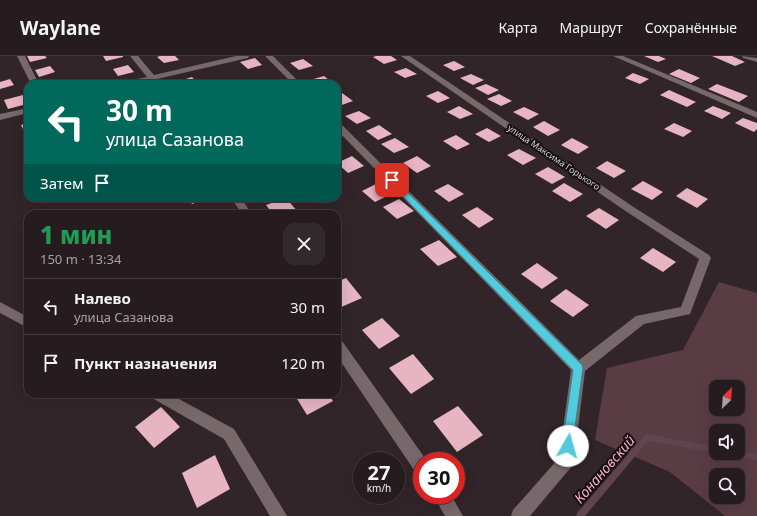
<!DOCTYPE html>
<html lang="ru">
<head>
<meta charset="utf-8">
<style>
	body { margin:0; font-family:"Noto Sans",sans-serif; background:#32292c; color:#f1f3f6; height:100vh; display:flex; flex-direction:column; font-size:15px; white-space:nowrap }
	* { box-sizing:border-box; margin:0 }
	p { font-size:13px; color:#a4a1a4 }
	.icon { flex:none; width:22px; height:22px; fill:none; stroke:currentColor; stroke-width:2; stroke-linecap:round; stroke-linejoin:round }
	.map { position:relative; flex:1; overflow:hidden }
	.details { position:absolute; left:24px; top:154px; width:317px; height:188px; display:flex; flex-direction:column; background:#261c1f; border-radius:12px; box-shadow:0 4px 16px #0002,0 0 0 1px #423a3d }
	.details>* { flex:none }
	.guide { position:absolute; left:24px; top:24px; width:317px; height:122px; border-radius:12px; box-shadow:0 4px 16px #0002,0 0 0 1px #423a3d; background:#00695c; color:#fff; overflow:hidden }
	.needle { width:26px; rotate:25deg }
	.fabs { position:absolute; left:709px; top:324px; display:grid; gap:8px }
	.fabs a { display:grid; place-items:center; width:36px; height:36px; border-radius:8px; background:#261c1f; box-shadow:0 4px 16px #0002,0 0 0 1px #423a3d; font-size:20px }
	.speed { position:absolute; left:353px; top:396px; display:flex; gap:8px; font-size:20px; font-weight:700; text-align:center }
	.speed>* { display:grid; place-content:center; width:52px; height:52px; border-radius:50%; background:#261c1f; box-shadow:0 4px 16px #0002,0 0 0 1px #423a3d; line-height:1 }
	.speed small { font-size:10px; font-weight:400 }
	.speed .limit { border:6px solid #d22; background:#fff; color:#111 }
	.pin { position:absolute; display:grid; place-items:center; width:34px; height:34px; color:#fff; margin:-17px; border-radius:8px; box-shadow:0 2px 6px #0006 }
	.me { position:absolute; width:44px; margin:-22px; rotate:7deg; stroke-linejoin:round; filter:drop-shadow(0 0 3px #0008) }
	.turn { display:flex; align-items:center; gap:14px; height:84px; padding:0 16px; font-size:18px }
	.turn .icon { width:52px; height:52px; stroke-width:2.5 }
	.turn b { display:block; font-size:28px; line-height:34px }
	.then { display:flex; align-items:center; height:38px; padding:0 16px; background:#0003; gap:8px; font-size:15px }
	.round { display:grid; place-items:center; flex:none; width:42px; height:42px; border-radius:12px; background:#32292c }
	.overview { display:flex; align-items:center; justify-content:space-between; height:68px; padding:0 16px }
	h1 { font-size:24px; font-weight:800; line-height:30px; color:#1e9e55 }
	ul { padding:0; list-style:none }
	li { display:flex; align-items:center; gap:12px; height:56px; padding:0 16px; border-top:1px solid #423a3d }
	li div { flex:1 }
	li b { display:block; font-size:15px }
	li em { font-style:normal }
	header { display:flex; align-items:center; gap:24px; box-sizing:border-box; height:56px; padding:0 20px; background:#261c1f; border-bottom:1px solid #423a3d }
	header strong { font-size:19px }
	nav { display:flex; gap:22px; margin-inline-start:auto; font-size:14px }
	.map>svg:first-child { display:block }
	.green { fill:#5a3c45; fill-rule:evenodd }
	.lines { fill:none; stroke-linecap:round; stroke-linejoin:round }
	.stream { fill:#60444f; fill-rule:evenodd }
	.building { fill:#e7b4c3 }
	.minor { fill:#77686c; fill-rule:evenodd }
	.route { fill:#54cadd; stroke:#378390 }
	.labels { text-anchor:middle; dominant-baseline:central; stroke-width:4; stroke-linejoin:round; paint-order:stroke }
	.far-street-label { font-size:9px; fill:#d7ced1; stroke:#161012 }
	.near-water-label { font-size:14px; font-style:italic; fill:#fbb0c7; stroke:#161012 }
</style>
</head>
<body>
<header>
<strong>Waylane</strong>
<nav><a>Карта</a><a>Маршрут</a><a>Сохранённые</a></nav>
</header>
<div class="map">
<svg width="757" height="460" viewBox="0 0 757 460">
	<rect width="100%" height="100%" fill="#322529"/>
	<!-- green -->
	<path class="green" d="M719 226 757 237V460H725L670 416 595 384 607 312 683 294ZM716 331H738V353H716ZM716 375H738V397H716ZM716 419H738V441H716Z"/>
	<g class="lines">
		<!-- stream -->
		<g class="stream">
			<polygon points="647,378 716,391 716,397 717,397 716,397 648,385 585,460 576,460 577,457 645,379"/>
			<polygon points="738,394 757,398 757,404 731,399 730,397 738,397"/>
		</g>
	</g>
	<!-- building -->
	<g class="building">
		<polygon points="27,0 45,0 47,2 30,6"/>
		<polygon points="103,0 123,0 123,1 106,5"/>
		<polygon points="160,0 175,0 179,4 164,7 157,1"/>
		<polygon points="376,0 391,0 397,4 384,8 373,1"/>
		<polygon points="644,0 659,0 666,3 658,6"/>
		<polygon points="712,0 732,0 745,6 735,10"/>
		<polygon points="255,2 262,9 248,13 240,6"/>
		<polygon points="303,3 313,10 299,14 290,7"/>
		<polygon points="454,5 465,11 454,15 443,9"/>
		<polygon points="128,9 134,16 118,20 113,13"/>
		<polygon points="50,10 55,16 39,21 35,14"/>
		<polygon points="406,12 417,18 405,22 394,16"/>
		<polygon points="679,13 700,22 691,27 669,18"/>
		<polygon points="633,17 649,23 640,28 625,22"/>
		<polygon points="471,18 484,24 473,29 460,22"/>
		<polygon points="324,20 334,28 315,28 310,24"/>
		<polygon points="192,21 198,28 178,28 176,26"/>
		<polygon points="10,23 14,29 0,33 0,26"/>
		<polygon points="486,28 499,34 488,39 475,32"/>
		<polygon points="717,28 748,40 739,46 708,33"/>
		<polygon points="669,34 696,46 687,51 660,39"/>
		<polygon points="438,35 450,42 438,47 426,40"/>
		<polygon points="342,37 353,45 339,50 337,49 337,38"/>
		<polygon points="499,38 512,45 501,50 487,43"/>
		<polygon points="23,39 27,48 8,53 4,44"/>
		<polygon points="459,50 473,58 460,63 447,56"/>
		<polygon points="713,50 731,57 722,63 704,55"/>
		<polygon points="524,51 539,58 528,64 513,56"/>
		<polygon points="359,55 371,62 357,68 345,60"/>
		<polygon points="743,62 757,67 757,73 754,76 735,67"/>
		<polygon points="544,65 560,74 548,80 533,71"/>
		<polygon points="28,67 28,78 26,79 21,69"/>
		<polygon points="674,67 692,75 683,81 664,73"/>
		<polygon points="379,69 392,78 378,84 366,75"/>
		<polygon points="487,72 501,80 489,86 475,78"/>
		<polygon points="456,79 470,88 457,94 443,85"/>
		<polygon points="395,82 409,91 394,97 381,88"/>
		<polygon points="572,82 589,91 578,98 561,89"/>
		<polygon points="519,93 536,102 523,109 507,99"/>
		<polygon points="352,100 364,110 348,117 337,107"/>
		<polygon points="417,100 431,110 417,117 403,107"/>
		<polygon points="607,105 626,115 614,122 596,112"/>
		<polygon points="548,111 565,121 552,128 535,118"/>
		<polygon points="643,125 663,136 652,144 631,133"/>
		<polygon points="378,127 391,138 375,146 362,135"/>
		<polygon points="564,127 583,138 570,146 552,135"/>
		<polygon points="448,128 464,138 449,146 434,135"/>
		<polygon points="687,132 708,143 697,152 676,140"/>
		<polygon points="188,142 209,142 192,148"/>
		<polygon points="286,142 298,156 293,158 273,158 266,149"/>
		<polygon points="399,143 414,155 397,163 383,151"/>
		<polygon points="477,151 494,163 479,172 462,159"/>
		<polygon points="599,152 619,164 606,173 586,160"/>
		<polygon points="216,153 219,158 203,158"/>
		<polygon points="439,184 457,201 438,210 420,193"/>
		<polygon points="653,192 676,206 663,216 640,202"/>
		<polygon points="537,207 558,222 542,233 521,218"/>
		<polygon points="346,222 362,242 339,252 337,249 337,226"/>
		<polygon points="566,233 589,249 573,261 550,245"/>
		<polygon points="382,262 400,280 379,293 362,274"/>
		<polygon points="413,298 434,323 411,338 389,312"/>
		<polygon points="294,338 328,338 333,345 307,359"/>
		<polygon points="458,350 483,379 457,396 433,365"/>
		<polygon points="161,351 180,371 154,392 135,371"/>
		<polygon points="215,399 230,433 197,452 182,417"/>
	</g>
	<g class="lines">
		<!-- minor -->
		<g class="minor">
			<polygon points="17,0 25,0 39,28 31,28"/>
			<polygon points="130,0 138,0 154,19 236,0 249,0 248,2 157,23 159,28 153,28 150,25 137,28 123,28 124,26 147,21"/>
			<polygon points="265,0 273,0 301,28 293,28"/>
			<polygon points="401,0 410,0 632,150 709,199 711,202 690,258 644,268 585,315 574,405 572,410 530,460 511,460 513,454 559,402 571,314 337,74 337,66 340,67 579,304 636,260 681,251 699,203 624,154"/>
			<polygon points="613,0 623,0 757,56 757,62"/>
			<polygon points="742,0 757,2 757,6 743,2"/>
			<polygon points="28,52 28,57 0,64 0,58"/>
			<polygon points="231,142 241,142 252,158 242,158"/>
			<polygon points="0,246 28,261 28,272 0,257"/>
			<polygon points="337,284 342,285 427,405 422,405 422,420 416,417 337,300"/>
			<polygon points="150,338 170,338 234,373 287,460 270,460 224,383 152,342"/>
			<polygon points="433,439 451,439 463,460 445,460"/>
		</g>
	</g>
	<!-- route -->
	<polygon class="route" points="392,122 394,123 582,309 583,312 572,393 568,395 564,393 562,390 573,314 389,126 388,124"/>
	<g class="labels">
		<!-- far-street labels -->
		<g class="far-street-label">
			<text transform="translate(554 101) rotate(34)">улица Максима Горького</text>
		</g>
		<!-- near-water labels -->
		<g class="near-water-label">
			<text transform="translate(604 413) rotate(-49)">Конановский</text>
		</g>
	</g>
</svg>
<div class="fabs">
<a><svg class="needle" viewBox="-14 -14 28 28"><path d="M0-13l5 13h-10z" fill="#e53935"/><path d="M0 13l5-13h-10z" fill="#a4a1a4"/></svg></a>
<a><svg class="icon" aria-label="sound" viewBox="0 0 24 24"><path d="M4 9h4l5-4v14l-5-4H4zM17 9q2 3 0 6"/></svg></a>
<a><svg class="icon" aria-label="search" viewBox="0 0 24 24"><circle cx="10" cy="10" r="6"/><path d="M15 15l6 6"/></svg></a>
</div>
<div class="speed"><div>27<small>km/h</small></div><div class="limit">30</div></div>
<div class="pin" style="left:392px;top:124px;background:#d93025"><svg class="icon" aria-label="arrive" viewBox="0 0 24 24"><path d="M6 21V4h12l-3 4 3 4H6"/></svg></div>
<svg class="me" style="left:568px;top:390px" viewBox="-20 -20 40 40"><circle r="19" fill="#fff"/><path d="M0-13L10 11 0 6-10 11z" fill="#54cadd"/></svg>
<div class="guide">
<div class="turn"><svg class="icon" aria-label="left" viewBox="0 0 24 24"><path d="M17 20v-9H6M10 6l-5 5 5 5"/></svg><div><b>30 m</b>улица Сазанова</div></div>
<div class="then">Затем<svg class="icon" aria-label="arrive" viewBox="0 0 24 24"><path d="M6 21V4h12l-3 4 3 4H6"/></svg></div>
</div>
<section class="details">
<div class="overview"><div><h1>1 мин</h1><p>150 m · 13:34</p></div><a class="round"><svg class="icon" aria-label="close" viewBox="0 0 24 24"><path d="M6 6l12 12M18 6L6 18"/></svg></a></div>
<ul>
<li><svg class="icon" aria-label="left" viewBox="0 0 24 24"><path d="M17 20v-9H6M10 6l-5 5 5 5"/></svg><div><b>Налево</b><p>улица Сазанова</p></div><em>30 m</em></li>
<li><svg class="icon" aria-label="arrive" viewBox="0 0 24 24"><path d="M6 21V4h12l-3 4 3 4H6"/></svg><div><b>Пункт назначения</b></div><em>120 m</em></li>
</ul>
</section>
</div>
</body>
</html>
